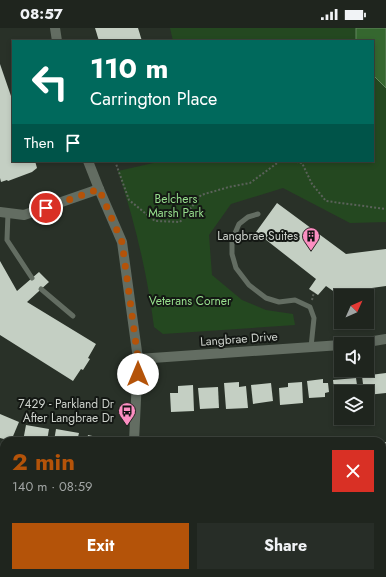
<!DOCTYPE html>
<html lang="en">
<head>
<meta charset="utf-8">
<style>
	body { margin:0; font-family:Jost,sans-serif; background:#272d27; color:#f1f3f6; height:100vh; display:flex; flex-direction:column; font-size:15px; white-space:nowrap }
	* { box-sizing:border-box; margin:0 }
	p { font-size:13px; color:#a1a5a4 }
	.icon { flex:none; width:22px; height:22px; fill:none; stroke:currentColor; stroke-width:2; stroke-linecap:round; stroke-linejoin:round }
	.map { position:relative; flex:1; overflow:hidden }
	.side { position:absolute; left:0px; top:409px; width:386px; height:140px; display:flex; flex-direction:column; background:#1f251e; border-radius:12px 12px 0 0; box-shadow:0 2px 6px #0003,0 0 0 1px #3c423c }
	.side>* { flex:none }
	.guide { position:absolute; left:12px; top:12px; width:362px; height:122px; border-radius:0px; box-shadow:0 2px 6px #0003,0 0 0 1px #3c423c; background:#00695c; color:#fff; overflow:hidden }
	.needle { width:26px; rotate:45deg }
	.tools { position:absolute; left:334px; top:261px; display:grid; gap:8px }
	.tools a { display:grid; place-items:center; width:40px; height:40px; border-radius:0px; background:#1f251e; box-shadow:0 2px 6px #0003,0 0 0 1px #3c423c; font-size:20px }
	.pin { position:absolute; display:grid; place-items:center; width:34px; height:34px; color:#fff; margin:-17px; border:2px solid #fff; border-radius:50%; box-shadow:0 1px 4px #0007 }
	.me { position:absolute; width:44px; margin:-22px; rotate:0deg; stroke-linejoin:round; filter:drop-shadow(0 0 3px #0008) }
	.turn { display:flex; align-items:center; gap:14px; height:84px; padding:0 12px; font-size:18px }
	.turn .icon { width:52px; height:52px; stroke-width:2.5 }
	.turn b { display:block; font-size:28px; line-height:34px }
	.then { display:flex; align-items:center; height:38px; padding:0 12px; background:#0003; gap:8px; font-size:15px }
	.round { display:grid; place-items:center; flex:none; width:42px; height:42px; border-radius:0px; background:#272d27 }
	.head { display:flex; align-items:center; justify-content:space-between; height:68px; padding:0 12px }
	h1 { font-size:24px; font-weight:700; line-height:30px; color:#b45309 }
	.button { display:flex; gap:8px; margin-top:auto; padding:8px 12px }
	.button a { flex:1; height:46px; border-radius:0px; background:#b45309; color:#fff; font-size:16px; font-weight:700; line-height:46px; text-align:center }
	.button a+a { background:#272d27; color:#f1f3f6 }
	.status { display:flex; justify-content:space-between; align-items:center; height:28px; padding:0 20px; background:#1f251e; direction:ltr }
	.status svg { height:11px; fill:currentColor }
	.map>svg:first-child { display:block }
	.green { fill:#244820 }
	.water { fill:#35672f; stroke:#63875e }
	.building { fill:#c4cfc3 }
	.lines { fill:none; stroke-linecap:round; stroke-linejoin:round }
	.path { stroke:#5b625a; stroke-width:2; stroke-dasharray:2 2; stroke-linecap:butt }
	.service { stroke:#636d62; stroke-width:5 }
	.minor { stroke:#636d62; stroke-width:10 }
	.tertiary { stroke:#636d62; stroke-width:10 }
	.route { stroke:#b45309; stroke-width:7; stroke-dasharray:0 12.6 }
	.labels { text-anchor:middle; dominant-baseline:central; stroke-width:4; stroke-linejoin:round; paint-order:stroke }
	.park-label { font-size:12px; fill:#97de8d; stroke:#141814 }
	.poi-label { font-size:12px; fill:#ced3cd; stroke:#141814; text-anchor:end }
	.street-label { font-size:12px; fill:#ced3cd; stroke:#141814 }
</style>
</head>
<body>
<div class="status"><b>08:57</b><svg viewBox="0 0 49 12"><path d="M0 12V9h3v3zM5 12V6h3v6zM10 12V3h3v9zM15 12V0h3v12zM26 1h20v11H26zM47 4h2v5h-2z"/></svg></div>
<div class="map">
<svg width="386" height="549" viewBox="0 0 386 549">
	<rect width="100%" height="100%" fill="#293128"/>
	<!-- green -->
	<g class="green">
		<polygon points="170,0 356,0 356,13 173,13"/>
		<path d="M373 47 386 60V194L350 195 283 160 231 176 209 207 212 247 242 272 266 282 293 286 295 297 163 306 154 299C147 244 135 195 118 143L162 133H373Z"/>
	</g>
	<!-- water -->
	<polygon class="water" points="356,0 386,0 386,60 373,47 373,13 356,13"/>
	<!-- building -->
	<g class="building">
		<polygon points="95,0 138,0 142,13 99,13"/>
		<polygon points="0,36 11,68 13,67 13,133 35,133 37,140 32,144 8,153 7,152 1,154 0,150"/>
		<polygon points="277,175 346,226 386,221 386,258 336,265 326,258 318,267 309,261 316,251 256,204"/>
		<polygon points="0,233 17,263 39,244 49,254 27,274 96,316 88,330 90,331 83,342 81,341 73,353 0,307"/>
		<polygon points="386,345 386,365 367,367 367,364 364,364 362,348"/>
		<polygon points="356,350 358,364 341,364 341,371 335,371 333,352"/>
		<polygon points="323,351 323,355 328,355 329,364 325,365 325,369 309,370 307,353"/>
		<polygon points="239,354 239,359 246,358 248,380 226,381 224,355"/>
		<polygon points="302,354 303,375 280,377 279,360 288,359 288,355"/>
		<polygon points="271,355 273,373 253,376 251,357"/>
		<polygon points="193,357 194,383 171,384 170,365 178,365 178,358"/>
		<polygon points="218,359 219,380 200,381 198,360"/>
		<polygon points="0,386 19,394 11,413 0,410"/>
		<polygon points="26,397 49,401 47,413 23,413"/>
		<polygon points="56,401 79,405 77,413 54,413"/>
		<polygon points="88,407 110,412 110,413 87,413"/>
		<polygon points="382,414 386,414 386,440 384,436 382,436"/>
		<rect x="382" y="507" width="4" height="21"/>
		<polygon points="162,545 173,545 179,547 178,549 161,549"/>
		<polygon points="262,545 280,545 274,549 264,549"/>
	</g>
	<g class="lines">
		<!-- path -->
		<g class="path">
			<polyline points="115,133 129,172 155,193 180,194 201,167 229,159 250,155 280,133"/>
			<polyline points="292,133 302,135 312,156 326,173 386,181"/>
			<polyline points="312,272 314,264"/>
		</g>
		<!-- service -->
		<g class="service">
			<polyline points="8,185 7,212 32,250"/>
			<polyline points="258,186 248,189 239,196 232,212 232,226 236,240 249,257 266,270 279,274 295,272 310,279 314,290 311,319"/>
			<polyline points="41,261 73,288"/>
		</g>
		<!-- minor -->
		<g class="minor">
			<polyline points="0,184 24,187 99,161"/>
			<polyline points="0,447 4,448"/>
			<polyline points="382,470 386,470"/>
			<polyline points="213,549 216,545"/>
		</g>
		<!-- tertiary -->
		<g class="tertiary">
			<polyline points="55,0 57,13"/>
			<polyline points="88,133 99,161 122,214 138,331 134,413"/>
			<polyline points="356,316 386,311"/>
			<polyline points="138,331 341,317"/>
			<polyline points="111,549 112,545"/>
		</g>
	</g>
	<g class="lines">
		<!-- route -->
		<polyline class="route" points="46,180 99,161 122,214 138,331 138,346"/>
	</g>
	<!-- icons -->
	<defs>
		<g id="building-pin" transform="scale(0.9)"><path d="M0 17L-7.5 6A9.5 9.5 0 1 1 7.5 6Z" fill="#fc8fc2" stroke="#141814"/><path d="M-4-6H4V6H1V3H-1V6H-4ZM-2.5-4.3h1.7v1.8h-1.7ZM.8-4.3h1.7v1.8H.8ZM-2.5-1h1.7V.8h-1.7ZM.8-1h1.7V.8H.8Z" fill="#111"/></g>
		<g id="bus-pin" transform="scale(0.9)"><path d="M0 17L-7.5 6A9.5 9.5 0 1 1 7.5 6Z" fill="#fc8fc2" stroke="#141814"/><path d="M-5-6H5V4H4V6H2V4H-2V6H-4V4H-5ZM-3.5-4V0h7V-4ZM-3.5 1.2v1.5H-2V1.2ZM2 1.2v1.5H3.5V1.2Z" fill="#111"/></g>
	</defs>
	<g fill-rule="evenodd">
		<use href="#building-pin" x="311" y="208"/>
		<use href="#bus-pin" x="127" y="383"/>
	</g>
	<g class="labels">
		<!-- park labels -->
		<g class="park-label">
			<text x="176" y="171">Belchers<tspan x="176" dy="14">Marsh Park</tspan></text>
			<text x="190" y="273">Veterans Corner</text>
		</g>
		<!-- poi labels -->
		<g class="poi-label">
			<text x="298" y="208">Langbrae Suites</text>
			<text x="114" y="376">7429 - Parkland Dr<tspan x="114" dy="14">After Langbrae Dr</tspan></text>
		</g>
		<!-- street labels -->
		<g class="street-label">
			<text transform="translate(239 311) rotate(-4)">Langbrae Drive</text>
		</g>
	</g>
</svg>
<div class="tools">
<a><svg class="needle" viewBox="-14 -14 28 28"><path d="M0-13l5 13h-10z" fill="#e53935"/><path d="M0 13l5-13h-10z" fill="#a1a5a4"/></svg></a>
<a><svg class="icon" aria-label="sound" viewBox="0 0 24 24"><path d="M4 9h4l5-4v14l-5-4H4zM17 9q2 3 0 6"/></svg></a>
<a><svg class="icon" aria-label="layers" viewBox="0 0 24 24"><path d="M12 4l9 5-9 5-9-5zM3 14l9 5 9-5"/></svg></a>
</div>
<div class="pin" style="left:46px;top:180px;background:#d93025"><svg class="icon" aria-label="arrive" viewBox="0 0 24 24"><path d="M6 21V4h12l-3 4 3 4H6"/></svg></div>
<svg class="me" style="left:138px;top:346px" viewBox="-20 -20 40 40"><circle r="19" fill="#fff"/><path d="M0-13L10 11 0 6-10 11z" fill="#b45309"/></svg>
<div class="guide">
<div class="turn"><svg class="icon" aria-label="left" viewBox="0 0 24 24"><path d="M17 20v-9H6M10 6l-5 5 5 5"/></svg><div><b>110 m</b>Carrington Place</div></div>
<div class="then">Then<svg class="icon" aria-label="arrive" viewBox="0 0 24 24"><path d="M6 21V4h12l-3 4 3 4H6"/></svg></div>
</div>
<section class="side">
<div class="head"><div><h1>2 min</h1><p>140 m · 08:59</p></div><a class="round" style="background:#d93025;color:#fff"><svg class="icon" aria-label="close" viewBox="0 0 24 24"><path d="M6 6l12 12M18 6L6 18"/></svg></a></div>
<div class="button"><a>Exit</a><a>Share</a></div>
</section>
</div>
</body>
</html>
